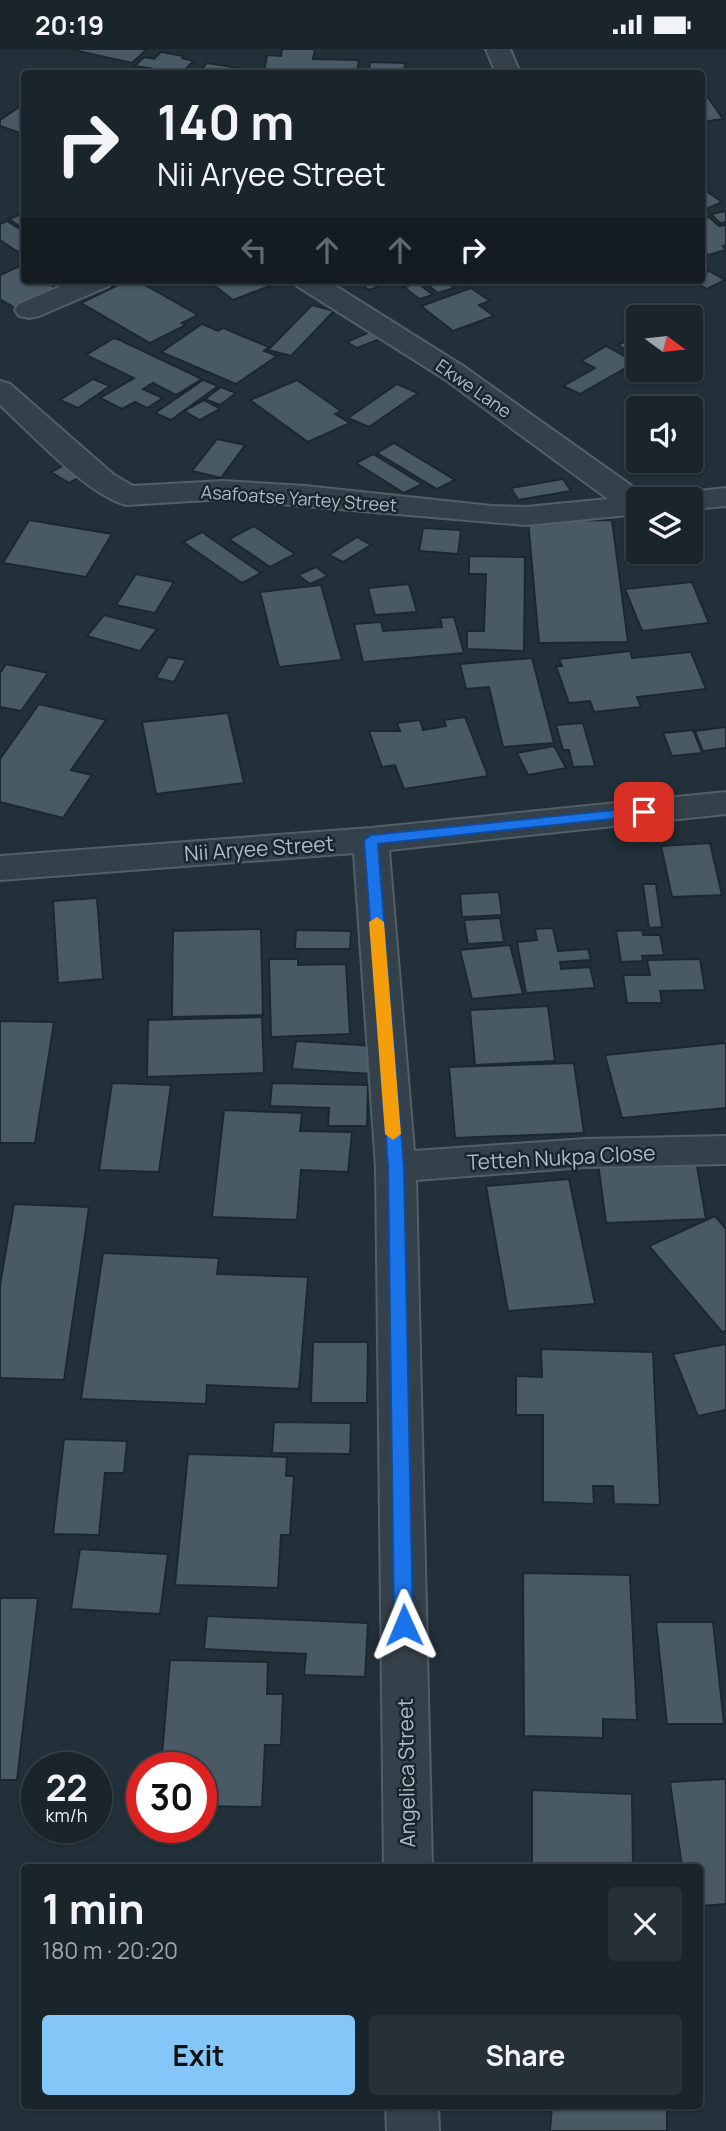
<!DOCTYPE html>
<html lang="en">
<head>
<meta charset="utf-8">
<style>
	body { margin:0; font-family:Manrope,sans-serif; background:#263037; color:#f1f3f6; height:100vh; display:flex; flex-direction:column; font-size:26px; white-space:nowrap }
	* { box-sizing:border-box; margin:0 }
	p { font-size:23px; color:#9fa4a9 }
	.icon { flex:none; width:38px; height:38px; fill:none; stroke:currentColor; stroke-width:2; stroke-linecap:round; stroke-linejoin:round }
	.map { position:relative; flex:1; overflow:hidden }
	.details { position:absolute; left:21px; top:1815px; width:682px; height:245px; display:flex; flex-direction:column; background:#19242b; border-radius:7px; box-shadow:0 2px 5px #0004,0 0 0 2px #374147 }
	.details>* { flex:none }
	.banner { position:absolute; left:21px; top:21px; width:684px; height:214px; border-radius:7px; box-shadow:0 2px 5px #0004,0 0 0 2px #374147; background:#19242b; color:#f1f3f6; overflow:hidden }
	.needle { width:46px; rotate:105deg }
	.buttons { position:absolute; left:626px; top:256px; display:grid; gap:14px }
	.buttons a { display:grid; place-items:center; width:77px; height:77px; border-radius:7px; background:#19242b; box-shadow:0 2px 5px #0004,0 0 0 2px #374147; font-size:35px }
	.speed { position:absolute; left:21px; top:1703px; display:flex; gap:14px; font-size:35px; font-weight:700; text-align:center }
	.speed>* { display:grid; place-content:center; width:91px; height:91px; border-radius:50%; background:#19242b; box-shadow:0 2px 5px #0004,0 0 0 2px #374147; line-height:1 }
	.speed small { font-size:18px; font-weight:400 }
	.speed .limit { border:10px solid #d22; background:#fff; color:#111 }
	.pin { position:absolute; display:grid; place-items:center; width:60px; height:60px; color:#fff; margin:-30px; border-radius:14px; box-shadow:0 4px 10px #0006 }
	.me { position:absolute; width:77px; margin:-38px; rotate:359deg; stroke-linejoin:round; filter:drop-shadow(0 0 5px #0008) }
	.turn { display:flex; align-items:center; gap:24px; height:147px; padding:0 21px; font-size:32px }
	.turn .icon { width:91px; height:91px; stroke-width:2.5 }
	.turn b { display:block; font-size:49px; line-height:60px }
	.lanes { display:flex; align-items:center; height:66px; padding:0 21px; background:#0003; justify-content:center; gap:35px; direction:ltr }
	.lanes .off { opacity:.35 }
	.round { display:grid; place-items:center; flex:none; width:74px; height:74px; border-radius:7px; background:#263037 }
	.head { display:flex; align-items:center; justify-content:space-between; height:119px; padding:0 21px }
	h1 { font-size:42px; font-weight:700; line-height:52px }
	.button { display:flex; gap:14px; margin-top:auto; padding:14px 21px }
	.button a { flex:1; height:80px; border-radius:7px; background:#83c6f7; color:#111; font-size:28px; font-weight:700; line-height:80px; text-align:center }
	.button a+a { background:#263037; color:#f1f3f6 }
	.status { display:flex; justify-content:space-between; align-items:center; height:49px; padding:0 35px; background:#19242b; direction:ltr }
	.status svg { height:19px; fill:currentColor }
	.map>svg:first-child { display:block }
	.building { fill:#4a5a65; stroke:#1c2830; stroke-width:2 }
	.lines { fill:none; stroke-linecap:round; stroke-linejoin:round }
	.minor-casing { stroke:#535f67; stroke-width:4 }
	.minor { fill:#35414a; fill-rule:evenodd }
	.route { fill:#1a73e8; stroke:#114b97; stroke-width:2 }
	.slow { fill:#f59e0b }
	.labels { text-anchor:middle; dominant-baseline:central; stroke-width:5; stroke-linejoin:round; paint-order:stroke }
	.far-street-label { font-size:18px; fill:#b0bcc6; stroke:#1a262e }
	.street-label { font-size:21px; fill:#b0bcc6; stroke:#1a262e }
</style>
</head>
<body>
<div class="status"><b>20:19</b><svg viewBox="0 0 49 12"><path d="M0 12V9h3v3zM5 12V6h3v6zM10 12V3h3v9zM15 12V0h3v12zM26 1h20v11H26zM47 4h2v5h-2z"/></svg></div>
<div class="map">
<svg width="726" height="2082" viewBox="0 0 726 2082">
	<rect width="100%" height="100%" fill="#213039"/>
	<!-- building -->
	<g class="building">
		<polygon points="69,0 147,0 132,14"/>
		<polygon points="282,0 315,0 313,10 359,11 357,24 264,24 267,6 281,7"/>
		<polygon points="161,3 183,7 182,9 194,12 181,24 135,17 144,8 154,10"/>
		<polygon points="370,13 405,14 404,24 369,24"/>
		<polygon points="207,14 238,19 234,24 198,24"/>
		<polygon points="702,40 723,70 702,73"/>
		<polygon points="24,55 24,81 20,84 0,77 0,71"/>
		<polygon points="702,139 722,153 702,162"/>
		<polygon points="726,162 726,173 720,174 711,165"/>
		<polygon points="24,164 24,180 9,170"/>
		<polygon points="709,168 719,177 726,176 726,196 723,197 726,201 708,206 702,200 702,169"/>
		<polygon points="7,172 24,183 24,200 18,203 0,191 0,175"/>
		<polygon points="20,217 24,220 24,231 43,231 60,242 18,261 0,250 0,226"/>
		<polygon points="709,222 725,231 707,240 691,231 702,231 702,226"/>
		<polygon points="128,231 136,231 198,266 182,274 186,276 150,294 81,254"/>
		<polygon points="207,231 277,231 280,233 233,251"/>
		<polygon points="356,231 394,231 369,241"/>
		<polygon points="445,231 454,239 438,244 423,232"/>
		<polygon points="418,234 433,246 419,250 404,238"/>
		<polygon points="471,239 490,252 479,256 494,267 453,282 421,257"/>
		<polygon points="312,256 334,262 291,307 268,301"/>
		<polygon points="202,275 218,282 223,279 269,298 264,302 277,307 236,335 161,303"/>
		<polygon points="369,283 380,290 357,299 347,293"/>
		<polygon points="639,285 639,308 618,296"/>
		<polygon points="114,289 120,291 202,330 176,346 153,334 143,340 163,349 147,359 135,353 122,360 100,349 134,329 86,306"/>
		<polygon points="606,297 636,313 580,345 563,337 595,319 581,312"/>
		<polygon points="93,330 110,337 78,359 60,351"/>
		<polygon points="203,331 218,337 171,371 155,364"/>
		<polygon points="297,331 341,362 335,365 350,374 308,393 250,351"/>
		<polygon points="397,335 418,344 369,378 348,369"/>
		<polygon points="221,338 236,344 220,356 205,350"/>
		<polygon points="204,351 220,360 200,371 184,362"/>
		<polygon points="217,390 245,396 221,429 192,422"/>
		<polygon points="394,394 455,431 437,440 377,404"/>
		<polygon points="373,405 422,435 404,444 356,414"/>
		<polygon points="66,415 84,426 69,434 51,423"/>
		<polygon points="563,430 571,442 518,451 511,439"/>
		<polygon points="29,471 112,485 86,528 3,514"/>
		<polygon points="612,471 628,593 539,594 528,472"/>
		<polygon points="254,477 295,505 270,518 229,490"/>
		<polygon points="423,479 461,481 458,505 419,502"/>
		<polygon points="202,483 261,524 242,534 183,493"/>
		<polygon points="357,488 371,496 343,513 329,506"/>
		<polygon points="469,507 525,508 524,602 467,600 467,582 484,582 486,525 469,525"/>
		<polygon points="316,518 328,527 310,535 298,526"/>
		<polygon points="136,525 174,533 155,564 116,556"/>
		<polygon points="692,533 709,574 642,582 625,540"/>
		<polygon points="409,535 417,563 375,566 368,539"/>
		<polygon points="321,536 342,611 279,618 260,543"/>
		<polygon points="104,566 157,580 140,602 87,587"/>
		<polygon points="454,568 464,604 363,613 354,575 381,573 383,582 442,578 440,569"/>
		<polygon points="630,602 632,609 691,603 706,640 637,648 641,658 594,663 590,652 569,654 556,617 562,617 559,610"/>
		<polygon points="168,608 186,611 174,633 156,629"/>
		<polygon points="532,609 554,694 503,698 489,638 466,640 460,615"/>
		<polygon points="6,615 48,624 21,662 0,658 0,624"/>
		<polygon points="39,655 106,671 71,721 92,726 63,769 0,753 0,710"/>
		<polygon points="228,664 244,734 156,745 142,673"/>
		<polygon points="465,668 488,727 404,740 395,716 382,718 369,682 400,682 397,674 420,671 423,681 446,677 444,671"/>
		<polygon points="583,674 595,717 573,718 569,701 563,701 556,676"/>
		<polygon points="726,678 726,699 703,702 695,682"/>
		<polygon points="693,681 702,704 672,707 663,684"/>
		<polygon points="554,697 566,719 528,726 517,704"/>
		<polygon points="710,794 722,846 672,848 661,797"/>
		<polygon points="643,835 656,835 662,878 649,879"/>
		<polygon points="499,843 502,866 462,868 460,845"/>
		<polygon points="97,849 103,930 58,934 53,852"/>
		<polygon points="500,869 504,893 468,895 464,871"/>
		<polygon points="553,879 558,902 588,900 591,911 560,913 561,920 590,918 595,939 526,944 517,893 537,891 535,880"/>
		<polygon points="261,880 263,966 172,968 173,882"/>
		<polygon points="296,881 351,882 350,900 295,900"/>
		<polygon points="642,881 643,886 660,886 664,906 642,907 643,912 621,913 616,882"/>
		<polygon points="510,896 523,945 472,950 460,901"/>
		<polygon points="269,910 298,910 298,916 346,915 350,985 271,988"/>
		<polygon points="700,910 705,941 660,942 662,954 627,954 623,926 650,926 647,911"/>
		<polygon points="548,957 555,1012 475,1016 470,961"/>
		<polygon points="262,968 264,1024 147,1028 148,971"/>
		<polygon points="0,972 54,973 35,1094 0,1094"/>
		<polygon points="296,992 375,997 372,1025 292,1020"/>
		<polygon points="726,994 726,1059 622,1069 605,1006"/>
		<polygon points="574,1014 584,1084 455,1089 449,1018"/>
		<polygon points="112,1034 171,1036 159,1123 99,1121"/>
		<polygon points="272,1034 368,1036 367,1077 328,1077 329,1059 270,1057"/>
		<polygon points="224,1061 302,1064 300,1082 352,1083 348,1123 301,1121 297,1171 212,1168"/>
		<polygon points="696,1111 706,1170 606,1174 598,1114"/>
		<polygon points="569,1130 595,1255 508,1262 486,1137"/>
		<polygon points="14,1155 89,1158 64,1331 0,1329 0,1236"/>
		<polygon points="715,1167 726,1180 726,1282 722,1283 649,1197"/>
		<polygon points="103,1204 219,1209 217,1225 308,1228 299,1340 207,1336 206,1355 81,1350"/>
		<polygon points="313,1293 368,1293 367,1354 311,1354"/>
		<polygon points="726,1295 726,1361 698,1367 673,1305"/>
		<polygon points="541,1300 653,1303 660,1456 614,1455 613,1437 593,1437 594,1455 543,1453 543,1366 516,1366 516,1327 542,1328"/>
		<polygon points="274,1373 351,1374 350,1405 272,1404"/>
		<polygon points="64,1390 127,1392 124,1424 105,1424 99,1486 53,1485"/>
		<polygon points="188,1405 287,1408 286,1427 294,1427 290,1486 281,1486 278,1539 175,1536"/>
		<polygon points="80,1500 168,1505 160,1565 71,1560"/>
		<polygon points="523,1524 630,1526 637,1671 603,1670 603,1689 524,1687"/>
		<polygon points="0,1549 38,1549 17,1731 0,1731"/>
		<polygon points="207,1567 368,1574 365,1628 304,1626 306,1605 204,1600"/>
		<polygon points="656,1573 713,1573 724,1675 667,1675"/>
		<polygon points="170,1611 268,1613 267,1645 283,1645 281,1696 265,1696 262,1758 201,1757 201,1718 161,1718"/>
		<polygon points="726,1730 726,1855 700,1857 700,1818 682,1818 670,1733"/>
		<polygon points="532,1741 632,1745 633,1818 532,1818"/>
		<polygon points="552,2056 667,2056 667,2082 550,2082"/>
	</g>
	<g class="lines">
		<!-- minor casing -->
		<g class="minor-casing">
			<g id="minor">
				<polygon points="486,0 510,0 520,24 496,24"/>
				<polygon points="75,231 113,231 109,237 39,267 29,269 19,267 15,261 19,255"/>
				<path d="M293 231H326L463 317 650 450H639V465L526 476 223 450 127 456C88 447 31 384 0 356V332L10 335 114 426 133 437 223 432 305 437 492 457 526 458 608 450 443 329 297 237Z"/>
				<polygon points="726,439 726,457 691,460 691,450 676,450 680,444"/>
				<polygon points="726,743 726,765 389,801 414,1102 585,1090 726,1087 726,1115 585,1118 416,1131 432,1818 384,1818 376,1118 354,804 0,831 0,807 371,779"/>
				<polygon points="386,2056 438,2056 439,2082 387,2082"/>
			</g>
		</g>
		<!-- minor -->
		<use href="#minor" class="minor"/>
	</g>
	<!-- route -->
	<polygon class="route" points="644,758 649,759 651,763 649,766 378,795 404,1118 413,1576 411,1582 404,1584 397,1582 394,1576 388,1118 364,791 371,786"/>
	<!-- slow -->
	<polygon class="slow" points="377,868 384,873 401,1085 393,1091 385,1085 369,873"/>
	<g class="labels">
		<!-- far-street labels -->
		<g class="far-street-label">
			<text transform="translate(474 339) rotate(35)">Ekwe Lane</text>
			<text transform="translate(299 449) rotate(4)">Asafoatse Yartey Street</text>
		</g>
		<!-- street labels -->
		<g class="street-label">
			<text transform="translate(259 799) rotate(-4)">Nii Aryee Street</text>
			<text transform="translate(561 1108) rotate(-3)">Tetteh Nukpa Close</text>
			<text transform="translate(406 1724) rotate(-91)">Angelica Street</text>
		</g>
	</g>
</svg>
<div class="buttons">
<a><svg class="needle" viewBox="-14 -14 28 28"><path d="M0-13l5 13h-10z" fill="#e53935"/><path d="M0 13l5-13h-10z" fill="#9fa4a9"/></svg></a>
<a><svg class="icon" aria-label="sound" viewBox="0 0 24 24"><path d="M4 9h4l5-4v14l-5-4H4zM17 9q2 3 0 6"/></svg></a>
<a><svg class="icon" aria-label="layers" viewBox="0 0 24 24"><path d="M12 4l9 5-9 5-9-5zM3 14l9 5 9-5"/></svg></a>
</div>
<div class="speed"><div>22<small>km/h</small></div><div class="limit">30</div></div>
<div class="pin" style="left:644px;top:763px;background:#d93025"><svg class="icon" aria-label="arrive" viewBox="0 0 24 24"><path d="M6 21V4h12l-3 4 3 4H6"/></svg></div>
<svg class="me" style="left:404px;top:1576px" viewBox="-20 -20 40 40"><path d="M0-17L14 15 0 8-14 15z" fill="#1a73e8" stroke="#fff" stroke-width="4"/></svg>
<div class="banner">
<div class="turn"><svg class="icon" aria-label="right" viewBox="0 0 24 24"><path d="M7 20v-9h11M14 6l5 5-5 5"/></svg><div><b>140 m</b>Nii Aryee Street</div></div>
<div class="lanes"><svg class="icon off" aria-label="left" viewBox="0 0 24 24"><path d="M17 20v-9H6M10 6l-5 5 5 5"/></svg><svg class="icon off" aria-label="ahead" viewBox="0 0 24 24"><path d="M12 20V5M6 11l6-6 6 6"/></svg><svg class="icon off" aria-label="ahead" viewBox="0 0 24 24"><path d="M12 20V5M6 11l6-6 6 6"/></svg><svg class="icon" aria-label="right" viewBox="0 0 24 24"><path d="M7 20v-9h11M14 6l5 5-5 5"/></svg></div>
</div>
<section class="details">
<div class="head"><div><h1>1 min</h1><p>180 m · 20:20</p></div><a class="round"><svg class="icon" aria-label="close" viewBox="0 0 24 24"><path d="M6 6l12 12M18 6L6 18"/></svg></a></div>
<div class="button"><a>Exit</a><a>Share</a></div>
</section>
</div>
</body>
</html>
